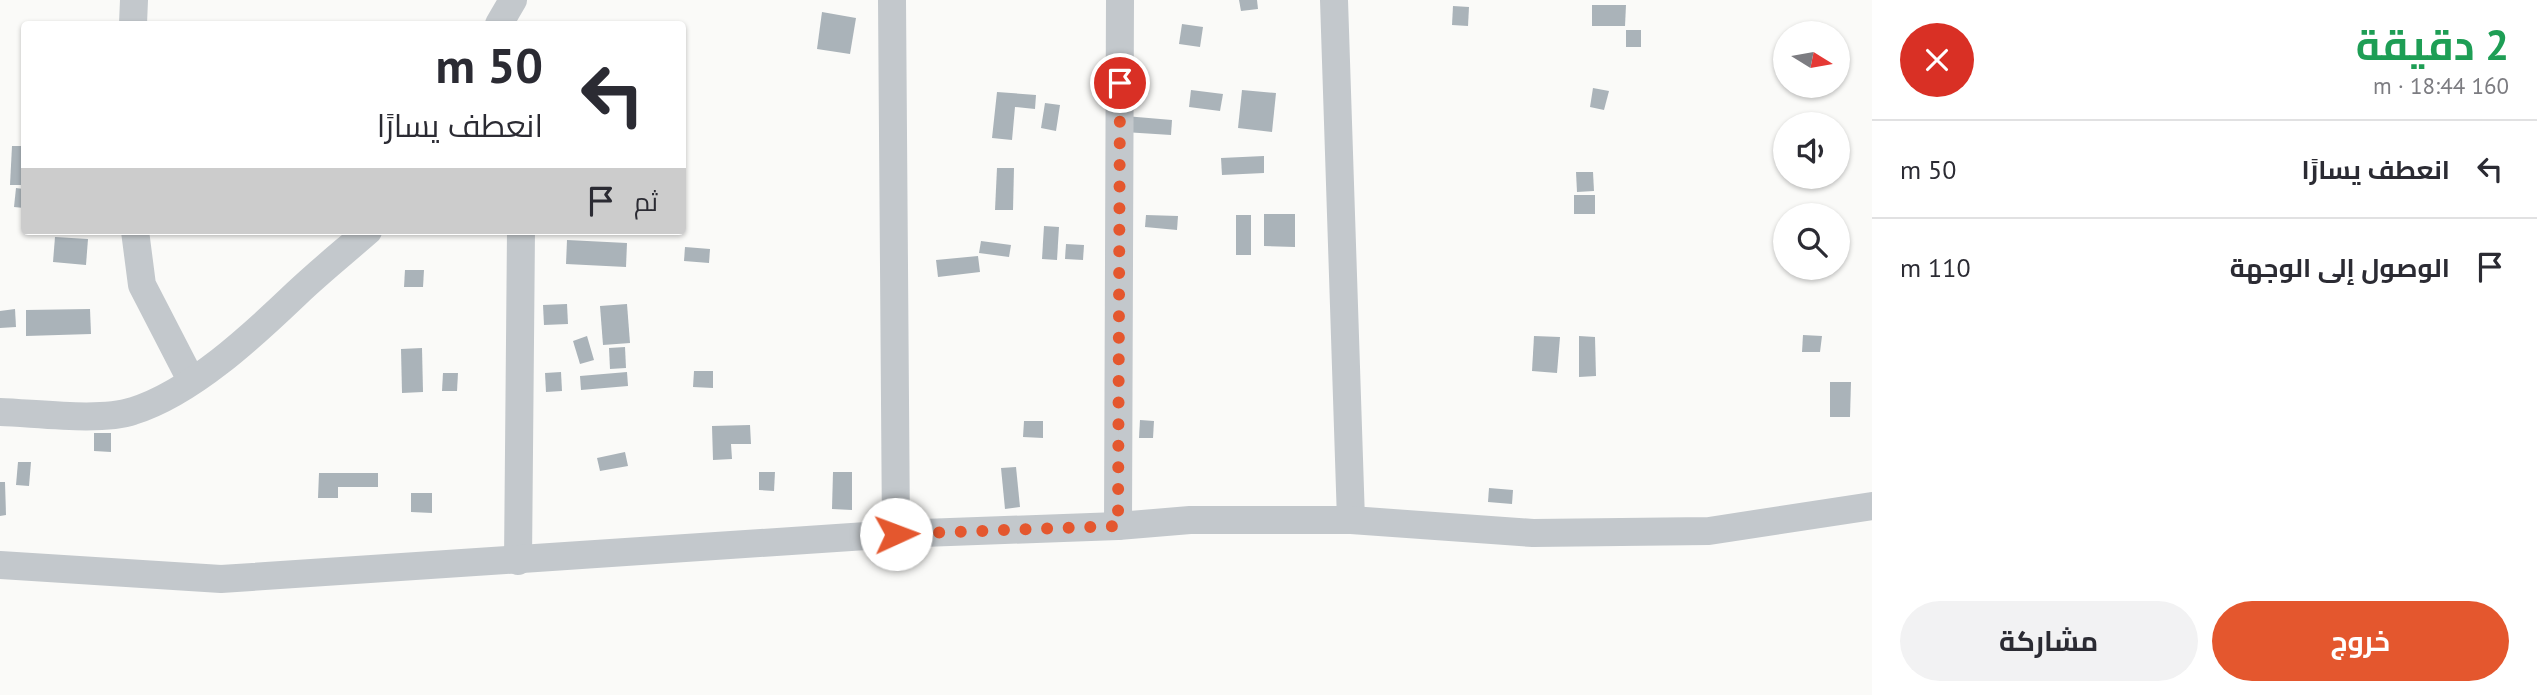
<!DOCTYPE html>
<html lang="ar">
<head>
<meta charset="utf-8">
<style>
	body { margin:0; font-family:"PT Sans",Cairo,sans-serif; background:#f2f2f3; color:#2b2b33; direction:rtl; height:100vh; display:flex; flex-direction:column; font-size:26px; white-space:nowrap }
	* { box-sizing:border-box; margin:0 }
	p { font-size:23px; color:#7c7c81 }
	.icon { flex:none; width:38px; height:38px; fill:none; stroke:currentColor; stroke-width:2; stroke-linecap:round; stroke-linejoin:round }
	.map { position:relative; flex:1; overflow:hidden; direction:ltr }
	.panel { display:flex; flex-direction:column; background:#fff; width:665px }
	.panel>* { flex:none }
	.banner { position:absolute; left:21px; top:21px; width:665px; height:214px; border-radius:7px; box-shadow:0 2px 5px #0004; direction:rtl; background:#fff; color:#2b2b33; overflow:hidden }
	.needle { width:46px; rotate:101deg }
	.tools { position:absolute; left:1773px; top:21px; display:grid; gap:14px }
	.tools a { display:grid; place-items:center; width:77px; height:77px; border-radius:50%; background:#fff; box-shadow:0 2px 5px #0004; font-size:35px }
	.pin { position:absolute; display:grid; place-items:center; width:60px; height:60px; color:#fff; margin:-30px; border:4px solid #fff; border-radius:50%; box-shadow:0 2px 7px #0007 }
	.me { position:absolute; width:77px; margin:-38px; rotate:88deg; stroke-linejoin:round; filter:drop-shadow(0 0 5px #0008) }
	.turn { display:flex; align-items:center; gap:24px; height:147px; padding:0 28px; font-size:32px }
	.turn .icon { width:91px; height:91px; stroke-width:2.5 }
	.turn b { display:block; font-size:49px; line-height:60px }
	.then { display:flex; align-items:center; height:66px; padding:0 28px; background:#0003; gap:14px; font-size:26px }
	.round { display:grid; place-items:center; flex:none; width:74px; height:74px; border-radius:37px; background:#f2f2f3 }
	.head { display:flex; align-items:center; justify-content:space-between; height:119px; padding:0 28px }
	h1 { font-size:42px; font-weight:700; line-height:52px; color:#1e9e55 }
	.cta { display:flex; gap:14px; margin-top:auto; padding:14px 28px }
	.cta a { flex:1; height:80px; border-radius:42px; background:#e4572e; color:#fff; font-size:28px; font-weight:700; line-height:80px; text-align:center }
	.cta a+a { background:#f2f2f3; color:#2b2b33 }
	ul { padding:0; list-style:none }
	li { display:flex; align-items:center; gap:21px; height:98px; padding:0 28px; border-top:2px solid #e1e1e2 }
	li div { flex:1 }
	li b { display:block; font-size:26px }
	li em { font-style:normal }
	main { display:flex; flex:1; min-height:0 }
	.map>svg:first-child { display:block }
	.building { fill:#aab3b9 }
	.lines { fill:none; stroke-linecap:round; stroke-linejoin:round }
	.street { stroke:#c3c8cc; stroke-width:28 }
	.route { stroke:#e4572e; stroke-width:12; stroke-dasharray:0 21.6 }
</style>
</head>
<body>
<main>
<section class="panel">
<div class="head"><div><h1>2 دقيقة</h1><p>160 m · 18:44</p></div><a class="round" style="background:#d93025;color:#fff"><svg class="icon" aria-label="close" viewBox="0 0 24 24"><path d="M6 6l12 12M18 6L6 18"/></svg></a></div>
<ul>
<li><svg class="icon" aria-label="left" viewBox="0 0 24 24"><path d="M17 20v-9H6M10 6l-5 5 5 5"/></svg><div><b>انعطف يسارًا</b></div><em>50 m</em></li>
<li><svg class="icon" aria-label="arrive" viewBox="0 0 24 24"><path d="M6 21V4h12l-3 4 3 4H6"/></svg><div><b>الوصول إلى الوجهة</b></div><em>110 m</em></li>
</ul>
<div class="cta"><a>خروج</a><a>مشاركة</a></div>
</section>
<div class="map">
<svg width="1872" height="695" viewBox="0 0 1872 695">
	<rect width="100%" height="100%" fill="#fafaf8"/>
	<!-- building -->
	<g class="building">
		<polygon points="1239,0 1257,0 1258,9 1241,11"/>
		<polygon points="1592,5 1626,5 1625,26 1592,26"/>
		<polygon points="1453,6 1469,7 1468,26 1452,25"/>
		<polygon points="822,12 856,18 850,54 817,49"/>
		<polygon points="1182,24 1203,27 1200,47 1179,44"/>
		<rect x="1626" y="30" width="15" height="17"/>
		<polygon points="1593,88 1609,91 1604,110 1590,107"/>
		<polygon points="1191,90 1223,94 1220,111 1189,107"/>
		<polygon points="1242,90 1276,93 1272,132 1238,128"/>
		<polygon points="997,92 1036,95 1035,109 1015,107 1012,140 992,138"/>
		<polygon points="1045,103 1060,105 1056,131 1041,128"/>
		<polygon points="1125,116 1172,120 1171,135 1124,132"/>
		<polygon points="12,146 24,146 24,185 10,185"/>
		<polygon points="1264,156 1264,173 1222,175 1221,158"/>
		<polygon points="997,168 1014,168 1013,210 995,210"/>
		<polygon points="1576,172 1593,172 1594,191 1577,192"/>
		<polygon points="16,188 24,189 24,208 14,207"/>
		<rect x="1574" y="195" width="21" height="19"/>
		<polygon points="1264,214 1295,214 1295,247 1264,246"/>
		<polygon points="1146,215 1178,216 1177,230 1145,227"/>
		<rect x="1236" y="215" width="15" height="40"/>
		<polygon points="1044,226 1059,227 1057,260 1042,259"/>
		<polygon points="55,237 88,239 86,265 53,262"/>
		<polygon points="567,240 627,243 626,267 566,264"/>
		<polygon points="981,241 1011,245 1009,257 979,253"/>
		<polygon points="1066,244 1084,245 1083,260 1065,259"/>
		<polygon points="685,247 710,249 709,263 684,261"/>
		<polygon points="978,256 980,272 938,277 936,260"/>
		<polygon points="405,270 424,270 423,287 404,287"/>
		<polygon points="567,304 568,324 544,325 543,305"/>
		<polygon points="627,304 630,343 603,345 600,306"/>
		<polygon points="15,309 16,327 0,328 0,311"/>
		<polygon points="90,309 91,334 26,336 26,310"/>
		<polygon points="1803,335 1822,336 1820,352 1802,352"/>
		<polygon points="587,336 594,360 580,364 573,341"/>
		<polygon points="1534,336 1560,337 1557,373 1532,371"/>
		<polygon points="1579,336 1595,337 1596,376 1579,377"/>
		<polygon points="625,347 626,368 610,369 609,348"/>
		<polygon points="422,348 423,392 402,393 401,349"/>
		<polygon points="694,371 713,371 713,388 693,387"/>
		<polygon points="561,372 562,391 546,392 545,373"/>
		<polygon points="627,372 628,386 581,390 580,376"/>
		<polygon points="443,373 458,373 457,391 442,391"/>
		<polygon points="1830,382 1851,382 1850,417 1830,417"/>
		<polygon points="1140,420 1154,421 1153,438 1139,438"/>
		<polygon points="1024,421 1043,421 1043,438 1023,437"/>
		<polygon points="750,425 751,444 731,444 732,459 713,460 712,426"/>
		<polygon points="94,433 111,433 111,452 94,451"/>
		<polygon points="625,452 628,466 600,471 597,458"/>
		<polygon points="18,462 31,462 29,486 16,485"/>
		<polygon points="1016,467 1020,507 1005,509 1001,468"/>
		<polygon points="759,472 775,472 774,491 759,490"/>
		<polygon points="833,472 852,472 852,510 832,509"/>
		<polygon points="319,473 378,473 378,487 338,487 338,498 318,498"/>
		<polygon points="0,482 5,482 6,515 0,516"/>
		<polygon points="1489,488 1513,490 1512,504 1488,502"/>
		<polygon points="411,493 432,493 432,513 411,512"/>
	</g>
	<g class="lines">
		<!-- street -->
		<g class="street">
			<polyline points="892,0 896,534"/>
			<polyline points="1334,0 1351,520"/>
			<polyline points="133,24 134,0"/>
			<polyline points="499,24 513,0"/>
			<polyline points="135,231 142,285 191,380"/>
			<path d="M0 412C35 413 101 422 133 411 191 393 252 336 296 294 319 272 344 252 368 231"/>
			<polyline points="1118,526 1120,0"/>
			<polyline points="518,561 521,231"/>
			<polyline points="0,565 221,579 896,534 1118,526 1190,520 1351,520 1533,533 1709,531 1872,506"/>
		</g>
	</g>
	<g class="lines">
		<!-- route -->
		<polyline class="route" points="896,534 1118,526 1120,83"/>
	</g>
</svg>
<div class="tools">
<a><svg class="needle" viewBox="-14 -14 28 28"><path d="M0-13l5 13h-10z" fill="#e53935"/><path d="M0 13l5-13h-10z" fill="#7c7c81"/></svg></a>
<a><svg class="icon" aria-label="sound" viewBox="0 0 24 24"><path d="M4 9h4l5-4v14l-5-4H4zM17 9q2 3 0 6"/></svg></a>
<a><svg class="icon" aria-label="search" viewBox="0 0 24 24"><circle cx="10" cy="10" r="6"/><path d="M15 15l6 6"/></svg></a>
</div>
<div class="pin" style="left:1120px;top:83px;background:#d93025"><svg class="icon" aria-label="arrive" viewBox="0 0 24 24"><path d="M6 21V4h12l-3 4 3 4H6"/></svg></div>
<svg class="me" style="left:896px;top:534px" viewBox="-20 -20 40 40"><circle r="19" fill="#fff"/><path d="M0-13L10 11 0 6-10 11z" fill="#e4572e"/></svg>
<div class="banner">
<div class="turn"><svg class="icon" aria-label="left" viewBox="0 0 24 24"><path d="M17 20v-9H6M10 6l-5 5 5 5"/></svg><div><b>50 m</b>انعطف يسارًا</div></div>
<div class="then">ثم<svg class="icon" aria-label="arrive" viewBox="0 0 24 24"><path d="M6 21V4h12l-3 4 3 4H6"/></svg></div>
</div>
</div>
</main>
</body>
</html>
